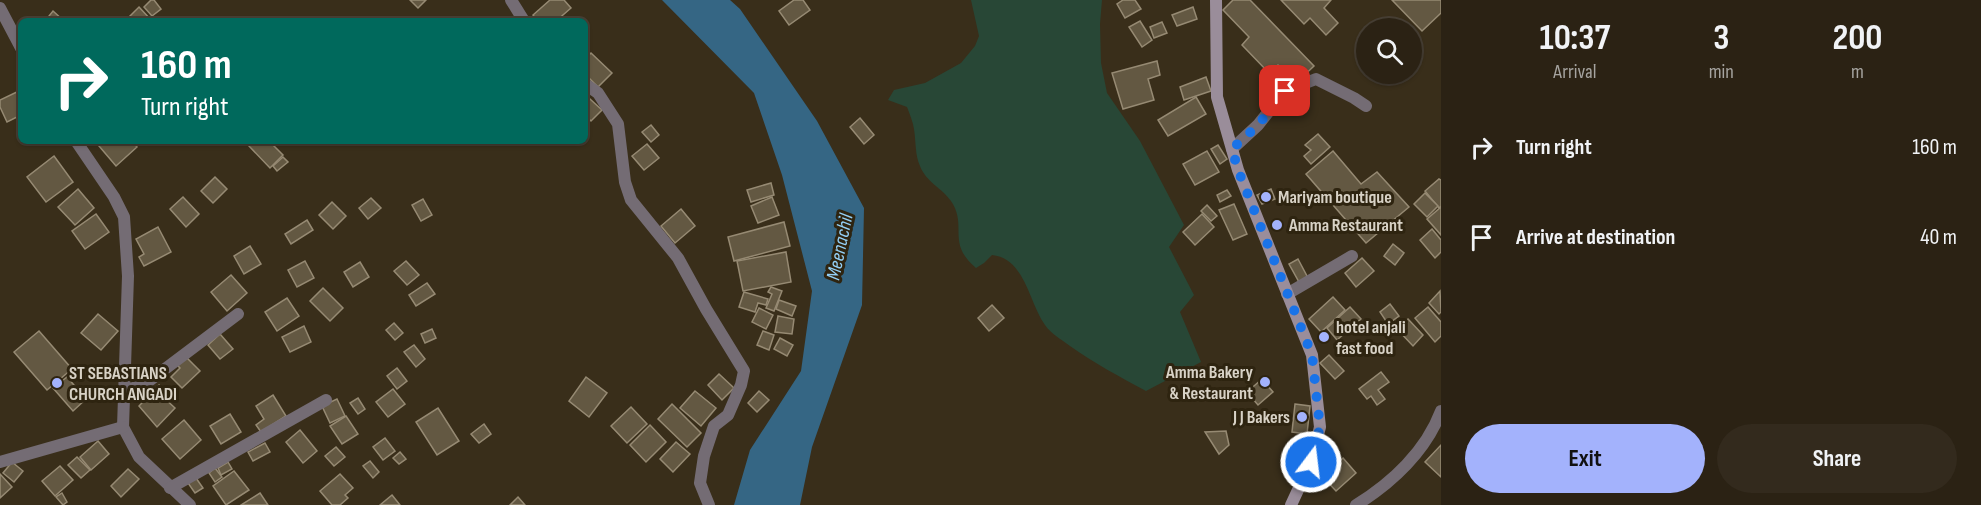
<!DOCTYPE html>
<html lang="en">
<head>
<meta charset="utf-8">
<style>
	body { margin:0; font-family:"Sofia Sans Condensed",sans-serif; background:#332a1d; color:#f1f3f6; height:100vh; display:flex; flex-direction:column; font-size:22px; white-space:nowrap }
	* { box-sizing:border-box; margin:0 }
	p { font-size:20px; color:#a6a4a0 }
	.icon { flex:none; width:33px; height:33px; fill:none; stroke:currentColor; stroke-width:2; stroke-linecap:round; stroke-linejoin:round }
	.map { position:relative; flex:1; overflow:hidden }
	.drawer { display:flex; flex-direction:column; background:#2b2214; width:540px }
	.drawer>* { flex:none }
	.banner { position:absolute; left:18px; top:18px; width:570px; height:126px; border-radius:9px; box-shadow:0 2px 4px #0004,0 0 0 2px #473f34; background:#00695c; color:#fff; overflow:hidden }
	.controls { position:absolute; left:1356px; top:18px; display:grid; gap:12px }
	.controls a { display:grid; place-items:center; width:66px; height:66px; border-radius:50%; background:#2b2214; box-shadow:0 2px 4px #0004,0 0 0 2px #473f34; font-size:30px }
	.pin { position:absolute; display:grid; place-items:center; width:51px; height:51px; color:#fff; margin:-26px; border-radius:12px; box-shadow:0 3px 9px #0006 }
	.me { position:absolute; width:66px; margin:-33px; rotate:15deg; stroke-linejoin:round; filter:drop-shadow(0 0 4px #0008) }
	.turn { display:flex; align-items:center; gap:21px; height:126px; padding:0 24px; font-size:27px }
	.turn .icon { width:78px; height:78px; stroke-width:2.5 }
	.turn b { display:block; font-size:42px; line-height:51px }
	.eta { display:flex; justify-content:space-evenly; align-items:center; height:102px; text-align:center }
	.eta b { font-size:36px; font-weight:700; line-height:42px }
	.primary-button { display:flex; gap:12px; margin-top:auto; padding:12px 24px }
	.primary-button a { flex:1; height:69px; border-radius:36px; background:#a3b2fc; color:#111; font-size:24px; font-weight:700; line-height:69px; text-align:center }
	.primary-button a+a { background:#332a1d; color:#f1f3f6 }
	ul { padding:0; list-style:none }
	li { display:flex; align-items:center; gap:18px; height:90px; padding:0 24px }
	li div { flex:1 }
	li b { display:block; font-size:22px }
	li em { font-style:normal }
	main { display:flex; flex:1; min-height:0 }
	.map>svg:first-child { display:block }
	.green { fill:#284736 }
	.water { fill:#356684 }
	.building { fill:#635842; stroke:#968a73; stroke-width:1.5 }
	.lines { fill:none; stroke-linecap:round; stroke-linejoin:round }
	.minor { stroke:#746c74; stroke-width:12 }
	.secondary { stroke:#9a8d9a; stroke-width:12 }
	.route { stroke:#1a73e8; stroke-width:10; stroke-dasharray:0 18 }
	.poi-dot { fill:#a3b2fc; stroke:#2e2410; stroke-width:2 }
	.labels { text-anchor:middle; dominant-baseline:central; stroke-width:6; stroke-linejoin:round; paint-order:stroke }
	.poi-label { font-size:18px; font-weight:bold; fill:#d8d2c6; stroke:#2e2410; text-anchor:start }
	.water-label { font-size:20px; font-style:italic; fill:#94d0f6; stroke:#2e2410 }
</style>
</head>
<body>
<main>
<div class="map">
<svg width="1441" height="505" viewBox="0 0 1441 505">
	<rect width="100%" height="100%" fill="#392e1a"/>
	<!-- green -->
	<path class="green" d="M971 0H1102L1100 24 1101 63 1107 93 1140 141 1184 225 1169 247 1194 295 1180 312 1201 362 1146 391C1120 377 1094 363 1070 346 1061 339 1051 334 1045 325 1029 303 1025 258 992 255L984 263 976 268C946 243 968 226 951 201 942 188 926 182 920 166 915 155 916 142 914 129 913 122 910 115 907 107L888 100 894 90 925 83 961 63 975 46 979 36Z"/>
	<!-- water -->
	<polygon class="water" points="662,0 730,0 740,9 817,121 864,208 862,305 812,447 800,505 734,505 750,450 801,371 812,291 782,175 754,93"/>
	<!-- building -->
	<g class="building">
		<polygon points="151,0 154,0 161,9 152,16 144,7"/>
		<polygon points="410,0 426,0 418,8"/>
		<polygon points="550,0 564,0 571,8 556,21 538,21 533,15"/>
		<polygon points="794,0 803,0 810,10 789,25 779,11"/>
		<polygon points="1123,0 1135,0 1141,9 1125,18 1117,4"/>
		<polygon points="1233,0 1250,0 1314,66 1296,83 1278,65 1269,73 1242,45 1249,37 1223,10"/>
		<polygon points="1281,0 1331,0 1324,8 1338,23 1326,35 1310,18 1304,24"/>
		<polygon points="1392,0 1441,0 1441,13 1422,31"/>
		<polygon points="139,7 152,21 125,21"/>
		<polygon points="1193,7 1197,19 1177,26 1172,15"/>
		<polygon points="53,11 64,21 45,21"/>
		<polygon points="1140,21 1152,40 1142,47 1129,27"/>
		<polygon points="1162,22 1167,33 1154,38 1150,27"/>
		<polygon points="591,53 612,73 598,87 585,74 585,59"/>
		<polygon points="1157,61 1160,75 1148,79 1154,100 1123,109 1112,73"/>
		<polygon points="1206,77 1211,91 1184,100 1180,87"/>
		<polygon points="21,90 21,115 7,122 0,107 0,100"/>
		<polygon points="1196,97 1206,114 1168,136 1158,120"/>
		<polygon points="590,99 602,110 591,121 585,115 585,104"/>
		<polygon points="860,118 874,135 864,144 850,127"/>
		<polygon points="651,125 659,135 651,142 642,132"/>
		<polygon points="1318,134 1330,147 1311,164 1304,156 1311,150 1305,145"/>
		<polygon points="104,141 112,141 114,143 116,141 132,141 137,147 116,166 99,146"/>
		<polygon points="254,141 269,141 283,155 270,168 249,146"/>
		<polygon points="647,144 659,158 644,170 632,156"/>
		<polygon points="1218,145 1227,159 1220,164 1211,149"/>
		<polygon points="1207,151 1219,172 1195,185 1183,164"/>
		<polygon points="1333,151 1361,184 1377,172 1409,207 1366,243 1306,174"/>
		<polygon points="54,156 73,182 46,202 27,177"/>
		<polygon points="283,157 288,162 277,171 273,166"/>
		<polygon points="215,177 227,189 213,203 201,191"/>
		<polygon points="1439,179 1441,180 1441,206 1439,208 1425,191"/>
		<polygon points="771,183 774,195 751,202 747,190"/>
		<polygon points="78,189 94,208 75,225 58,207"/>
		<polygon points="1271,189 1275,199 1262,204 1257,195"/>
		<polygon points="1227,190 1231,196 1220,202 1217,195"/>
		<polygon points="1425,193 1438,206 1427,217 1414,204"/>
		<polygon points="183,197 199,214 186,227 170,209"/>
		<polygon points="772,197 779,215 758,223 751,206"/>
		<polygon points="371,198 381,208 368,219 359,208"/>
		<polygon points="423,199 432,215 421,221 412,205"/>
		<polygon points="332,202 346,216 333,229 319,215"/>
		<polygon points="1234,204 1247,234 1233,240 1219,210"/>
		<polygon points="1207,205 1217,216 1211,221 1201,211"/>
		<polygon points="1441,207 1441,235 1427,219"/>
		<polygon points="681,209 695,226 675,243 661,226"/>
		<polygon points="96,214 109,232 85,249 72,231"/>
		<polygon points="1202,214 1214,227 1195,245 1183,232"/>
		<polygon points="307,220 313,230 291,244 285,234"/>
		<polygon points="784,222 790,246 734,261 728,237"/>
		<polygon points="158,227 171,252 144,266 139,257 144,254 136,239"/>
		<polygon points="1432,229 1441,240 1441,252 1435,258 1420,240"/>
		<polygon points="1393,244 1404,253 1395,265 1384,256"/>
		<polygon points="250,246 261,264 244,274 234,256"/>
		<polygon points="786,252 791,282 743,291 737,261"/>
		<polygon points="1362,258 1374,271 1356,287 1345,273"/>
		<polygon points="1298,259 1308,278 1299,282 1289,264"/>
		<polygon points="305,261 314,278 297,287 288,270"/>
		<polygon points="406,261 419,275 407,285 394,271"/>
		<polygon points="360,262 369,277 353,287 344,272"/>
		<polygon points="231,275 247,293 227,311 211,292"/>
		<polygon points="427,283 435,294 416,306 409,295"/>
		<polygon points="771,287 782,291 774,311 766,308 772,294 768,292"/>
		<polygon points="323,288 343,308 330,321 310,301"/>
		<polygon points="1440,291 1441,312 1439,314 1429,303"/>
		<polygon points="744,292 768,299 766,305 758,303 755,312 739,307"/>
		<polygon points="1333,297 1345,310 1321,332 1309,319"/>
		<polygon points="287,298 299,316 277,331 265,312"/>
		<polygon points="779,300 796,306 792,316 776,309"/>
		<polygon points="1390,304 1399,316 1388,324 1380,312"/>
		<polygon points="992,305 1004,318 989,331 978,318"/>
		<polygon points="1350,307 1361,319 1337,340 1327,328"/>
		<polygon points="1428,307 1441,322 1441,336 1435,342 1415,318"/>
		<polygon points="759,308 773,315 766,329 752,322"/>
		<polygon points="98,314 118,331 101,350 81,333"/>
		<polygon points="778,316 794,319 792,334 775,332"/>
		<polygon points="1408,319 1423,335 1413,346 1397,329"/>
		<polygon points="394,323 403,333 395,340 386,330"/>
		<polygon points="304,326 311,342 290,352 282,337"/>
		<polygon points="432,329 436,338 425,343 421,334"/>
		<polygon points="39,331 72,369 47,390 14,352"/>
		<polygon points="763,331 774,335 769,350 757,345"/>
		<polygon points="220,334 233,349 220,359 208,345"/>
		<polygon points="780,338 793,345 787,356 774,349"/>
		<polygon points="414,345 425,359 416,367 404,352"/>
		<polygon points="184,355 200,371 182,388 171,377 180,368 176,364"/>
		<polygon points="1329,355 1344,371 1335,379 1320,363"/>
		<polygon points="397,368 407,381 397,389 387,376"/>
		<polygon points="1381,372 1389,382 1378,390 1385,399 1377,405 1371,396 1367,399 1359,389"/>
		<polygon points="719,374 734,388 722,400 708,385"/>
		<polygon points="67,377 86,399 73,411 53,388"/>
		<polygon points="586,377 607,393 589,417 569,401"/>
		<polygon points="1262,379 1273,392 1258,405 1247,392"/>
		<polygon points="159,385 167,394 163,397 175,408 157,427 139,406"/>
		<polygon points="393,389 405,404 388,417 376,402"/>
		<polygon points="695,391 716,408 701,426 680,408"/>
		<polygon points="759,391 769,400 757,412 748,403"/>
		<polygon points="273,395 286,416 261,432 256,425 264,419 256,406"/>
		<polygon points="358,398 365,409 358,414 350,403"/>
		<polygon points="337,399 345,416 330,423 322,406"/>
		<polygon points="672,404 701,433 687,447 658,419"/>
		<polygon points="1295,404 1310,406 1307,434 1292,432"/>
		<polygon points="631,407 647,424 627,443 611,426"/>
		<polygon points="438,408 459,441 437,455 416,422"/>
		<polygon points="230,414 241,432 221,444 210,426"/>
		<polygon points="346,416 358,434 342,444 330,426"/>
		<polygon points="184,420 201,440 180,459 162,439"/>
		<polygon points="484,424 491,434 479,443 471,434"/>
		<polygon points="650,425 666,442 646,462 630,445"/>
		<polygon points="300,430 317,451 303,463 286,442"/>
		<polygon points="1226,431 1229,445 1219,454 1205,432"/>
		<polygon points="385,438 395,451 383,460 373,447"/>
		<polygon points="98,441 109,454 91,470 80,457"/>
		<polygon points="676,442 690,454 673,472 660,459"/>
		<polygon points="265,443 270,452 253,461 248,452"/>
		<polygon points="1441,445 1441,477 1425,462"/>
		<polygon points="336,447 345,457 334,466 325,456"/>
		<polygon points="400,452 406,459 399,464 393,458"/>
		<polygon points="77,457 90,470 81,478 68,465"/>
		<polygon points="1343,458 1356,473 1336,491 1322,476"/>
		<polygon points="370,461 379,472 373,478 363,466"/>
		<polygon points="12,462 23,471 14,482 3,473"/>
		<polygon points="228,462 232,469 221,475 218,468"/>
		<polygon points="60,466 73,480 55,496 42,481"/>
		<polygon points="215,468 222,477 215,482 209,473"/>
		<polygon points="128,469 139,479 121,497 111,486"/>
		<polygon points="234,471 249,490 226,505 213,486"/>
		<polygon points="0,474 12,487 0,498"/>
		<polygon points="340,474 353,488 345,495 348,498 340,505 332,505 320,491"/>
		<polygon points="196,478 203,488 195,493 188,483"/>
		<polygon points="62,493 67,502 63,505 56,497"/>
		<polygon points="260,493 268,505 241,505"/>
		<polygon points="392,495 400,505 380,505"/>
		<polygon points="518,497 525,505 510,505"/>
	</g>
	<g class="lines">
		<!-- minor -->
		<g class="minor">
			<polyline points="511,0 524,21"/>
			<polyline points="0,8 21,48"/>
			<polyline points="585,84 598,93 618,124 625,182 631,200 678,258 706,309 744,371 741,385 728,415 714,426 704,456 700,483 709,505"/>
			<polyline points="76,141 114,197 124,217 128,276 123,427 139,457 190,505"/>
			<polyline points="1232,149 1258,125 1285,91 1316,79 1354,98 1366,106"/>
			<polyline points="1287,294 1352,256"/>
			<polyline points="125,391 145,384 238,314"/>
			<polyline points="0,462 123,427"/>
			<polyline points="170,488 326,400"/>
			<path d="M1356 505C1392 483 1426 451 1441 411"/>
		</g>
		<!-- secondary -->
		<polyline class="secondary" points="1216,0 1217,97 1238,170 1312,355 1320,427 1311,462 1291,505"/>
	</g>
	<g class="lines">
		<!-- route -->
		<polyline class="route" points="1285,91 1258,125 1232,149 1238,170 1312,355 1320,427 1311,462"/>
	</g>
	<!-- markers -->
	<g class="poi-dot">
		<circle cx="1266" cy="197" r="6"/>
		<circle cx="1277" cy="225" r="6"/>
		<circle cx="1324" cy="337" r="6"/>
		<circle cx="1265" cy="382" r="6"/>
		<circle cx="57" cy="383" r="6"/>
		<circle cx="1302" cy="417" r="6"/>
	</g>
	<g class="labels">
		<!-- poi labels -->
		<g class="poi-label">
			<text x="1278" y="197">Mariyam boutique</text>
			<text x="1289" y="225">Amma Restaurant</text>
			<text x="1336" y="327">hotel anjali<tspan x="1336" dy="21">fast food</tspan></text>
			<text x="1253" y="372" text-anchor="end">Amma Bakery<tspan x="1253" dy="21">&amp; Restaurant</tspan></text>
			<text x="69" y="373">ST SEBASTIANS<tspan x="69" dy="21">CHURCH ANGADI</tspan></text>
			<text x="1290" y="417" text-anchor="end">J J Bakers</text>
		</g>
		<!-- water labels -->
		<g class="water-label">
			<text transform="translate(840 247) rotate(-78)">Meenachil</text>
		</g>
	</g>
</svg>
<div class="controls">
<a><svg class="icon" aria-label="search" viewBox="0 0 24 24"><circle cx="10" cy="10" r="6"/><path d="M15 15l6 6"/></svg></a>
</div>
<div class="pin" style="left:1285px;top:91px;background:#d93025"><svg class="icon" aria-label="arrive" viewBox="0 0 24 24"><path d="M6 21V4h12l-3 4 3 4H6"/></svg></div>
<svg class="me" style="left:1311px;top:462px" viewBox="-20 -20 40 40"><circle r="17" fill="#1a73e8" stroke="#fff" stroke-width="3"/><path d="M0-11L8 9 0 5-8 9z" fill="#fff"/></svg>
<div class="banner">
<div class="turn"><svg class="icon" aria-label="right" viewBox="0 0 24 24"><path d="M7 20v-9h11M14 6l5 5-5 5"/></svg><div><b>160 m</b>Turn right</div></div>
</div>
</div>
<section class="drawer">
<div class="eta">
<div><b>10:37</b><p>Arrival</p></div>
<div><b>3</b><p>min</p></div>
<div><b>200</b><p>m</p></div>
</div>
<ul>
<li><svg class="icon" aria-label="right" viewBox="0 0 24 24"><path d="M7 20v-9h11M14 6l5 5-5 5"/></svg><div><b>Turn right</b></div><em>160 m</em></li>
<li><svg class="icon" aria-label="arrive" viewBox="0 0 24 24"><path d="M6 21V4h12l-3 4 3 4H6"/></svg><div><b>Arrive at destination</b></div><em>40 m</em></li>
</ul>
<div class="primary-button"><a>Exit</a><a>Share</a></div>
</section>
</main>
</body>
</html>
